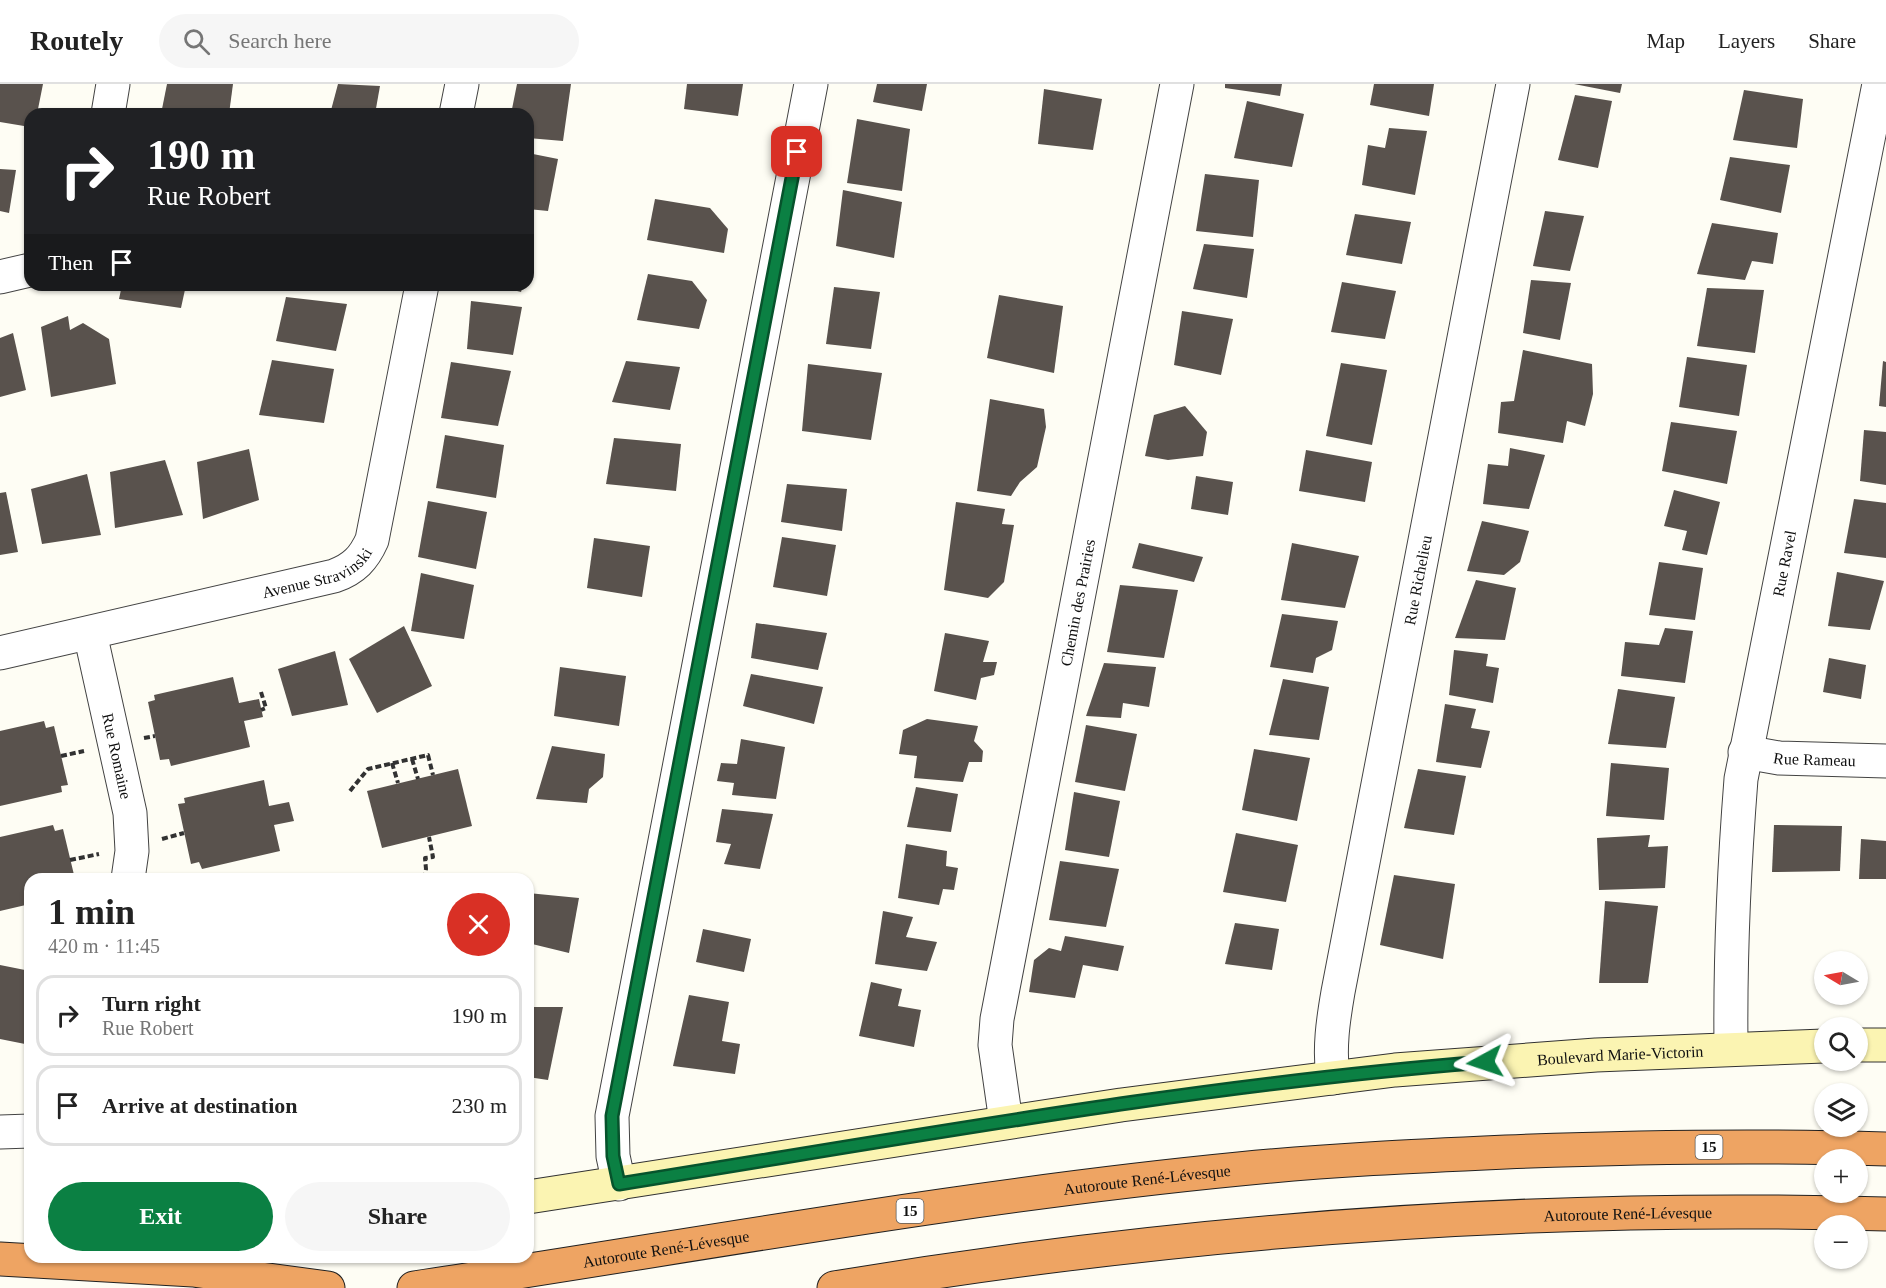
<!DOCTYPE html>
<html lang="en">
<head>
<meta charset="utf-8">
<style>
	body { margin:0; font-family:Georgia,serif; background:#f6f6f6; color:#222; height:100vh; display:flex; flex-direction:column; font-size:22px; white-space:nowrap }
	* { box-sizing:border-box; margin:0 }
	p { font-size:20px; color:#767676 }
	.icon { flex:none; width:33px; height:33px; fill:none; stroke:currentColor; stroke-width:2; stroke-linecap:round; stroke-linejoin:round }
	.map { position:relative; flex:1; overflow:hidden }
	.sheet { position:absolute; left:24px; top:789px; width:510px; height:390px; display:flex; flex-direction:column; background:#fff; border-radius:18px; box-shadow:0 2px 4px #0004 }
	.sheet>* { flex:none }
	.hud { position:absolute; left:24px; top:24px; width:510px; height:183px; border-radius:18px; box-shadow:0 2px 4px #0004; background:#202124; color:#fff; overflow:hidden }
	.needle { width:39px; rotate:280deg }
	.fabs { position:absolute; left:1814px; top:867px; display:grid; gap:12px }
	.fabs a { display:grid; place-items:center; width:54px; height:54px; border-radius:50%; background:#fff; box-shadow:0 2px 4px #0004; font-size:30px }
	.pin { position:absolute; display:grid; place-items:center; width:51px; height:51px; color:#fff; margin:-26px; border-radius:12px; box-shadow:0 3px 9px #0006 }
	.me { position:absolute; width:66px; margin:-33px; rotate:265deg; stroke-linejoin:round; filter:drop-shadow(0 0 4px #0008) }
	.turn { display:flex; align-items:center; gap:21px; height:126px; padding:0 24px; font-size:27px }
	.turn .icon { width:78px; height:78px; stroke-width:2.5 }
	.turn b { display:block; font-size:42px; line-height:51px }
	.then { display:flex; align-items:center; height:57px; padding:0 24px; background:#0003; gap:12px; font-size:22px }
	.round { display:grid; place-items:center; flex:none; width:63px; height:63px; border-radius:32px; background:#f6f6f6 }
	.head { display:flex; align-items:center; justify-content:space-between; height:102px; padding:0 24px }
	h1 { font-size:36px; font-weight:700; line-height:45px }
	.primary-button { display:flex; gap:12px; margin-top:auto; padding:12px 24px }
	.primary-button a { flex:1; height:69px; border-radius:36px; background:#0b8043; color:#fff; font-size:24px; font-weight:700; line-height:69px; text-align:center }
	.primary-button a+a { background:#f6f6f6; color:#222 }
	ul { padding:0; list-style:none }
	li { display:flex; align-items:center; gap:18px; height:81px; margin:0 12px 9px; padding:0 12px; border:3px solid #e0e0e0; border-radius:18px }
	li div { flex:1 }
	li b { display:block; font-size:22px }
	li em { font-style:normal }
	header { display:flex; align-items:center; gap:36px; box-sizing:border-box; height:84px; padding:0 30px; background:#fff; border-bottom:2px solid #e0e0e0 }
	header strong { font-size:28px }
	nav { display:flex; gap:33px; margin-inline-start:auto; font-size:21px }
	.search { width:420px; height:54px; background:#f6f6f6; display:flex; align-items:center; gap:15px; box-sizing:border-box; padding:0 21px; border-radius:33px; color:#767676; font-size:22px }
	.map>svg:first-child { display:block }
	.building { fill:#59524d }
	.lines { fill:none; stroke-linecap:round; stroke-linejoin:round }
	.minor-casing { stroke:#434343; stroke-width:35 }
	.secondary-casing { stroke:#323232; stroke-width:35 }
	.motorway-casing { stroke:#212121; stroke-width:35 }
	.path { stroke:#323232; stroke-width:4; stroke-dasharray:6 3; stroke-linecap:butt }
	.minor { stroke:#fff; stroke-width:33 }
	.secondary { stroke:#fbf4b2; stroke-width:33 }
	.motorway { stroke:#eea463; stroke-width:33 }
	.route-casing { stroke:#07532c; stroke-width:15 }
	.route { stroke:#0b8043; stroke-width:10 }
	.labels { text-anchor:middle; dominant-baseline:central; stroke-width:6; stroke-linejoin:round; paint-order:stroke }
	.shield { fill:#fff; stroke:#585858; stroke-width:1.5 }
	.shield-label { font-size:15px; font-weight:bold; fill:#101010 }
	.street-label { font-size:16px; fill:#101010; stroke:#fff }
</style>
</head>
<body>
<header>
<strong>Routely</strong>
<div class="search"><svg class="icon" aria-label="search" viewBox="0 0 24 24"><circle cx="10" cy="10" r="6"/><path d="M15 15l6 6"/></svg>Search here</div>
<nav><a>Map</a><a>Layers</a><a>Share</a></nav>
</header>
<div class="map">
<svg width="1886" height="1204" viewBox="0 0 1886 1204">
	<rect width="100%" height="100%" fill="#fefdf4"/>
	<!-- building -->
	<g class="building">
		<polygon points="0,0 43,0 37,30 30,30 30,43 0,38"/>
		<polygon points="167,0 233,0 229,30 188,30 162,25"/>
		<polygon points="338,0 380,2 375,30 330,30"/>
		<polygon points="517,0 571,0 563,57 528,54 528,30 511,30"/>
		<polygon points="687,0 743,0 738,32 684,25"/>
		<polygon points="877,0 927,0 922,27 873,18"/>
		<polygon points="1225,0 1282,0 1280,12 1225,4"/>
		<polygon points="1374,0 1434,0 1429,32 1370,21"/>
		<polygon points="1574,0 1622,0 1620,9"/>
		<polygon points="1044,5 1102,15 1093,66 1038,60"/>
		<polygon points="1744,6 1803,15 1797,64 1733,56"/>
		<polygon points="1575,11 1612,17 1598,84 1558,76"/>
		<polygon points="1247,17 1304,30 1292,83 1234,74"/>
		<polygon points="857,35 910,45 902,107 847,99"/>
		<polygon points="1389,44 1427,47 1415,111 1362,101 1368,61 1385,64"/>
		<polygon points="528,69 558,75 548,127 528,125"/>
		<polygon points="1730,73 1790,81 1781,129 1720,116"/>
		<polygon points="0,85 16,86 9,129 0,127"/>
		<polygon points="1205,90 1259,96 1253,153 1196,147"/>
		<polygon points="843,106 902,118 894,174 836,162"/>
		<polygon points="655,115 710,124 728,145 724,169 647,156"/>
		<polygon points="1545,127 1584,132 1570,187 1533,182"/>
		<polygon points="1355,130 1411,138 1402,180 1346,171"/>
		<polygon points="1712,139 1778,149 1773,180 1752,177 1745,196 1697,190"/>
		<polygon points="1204,160 1254,165 1247,214 1193,205"/>
		<polygon points="648,190 692,197 707,216 699,245 637,236"/>
		<polygon points="1531,196 1571,199 1560,256 1523,249"/>
		<polygon points="1342,198 1396,207 1385,255 1331,248"/>
		<polygon points="122,201 186,201 181,224 119,215"/>
		<polygon points="494,201 523,201 521,208"/>
		<polygon points="834,203 880,208 871,265 826,260"/>
		<polygon points="1707,204 1764,206 1755,269 1697,262"/>
		<polygon points="999,211 1063,222 1054,289 987,274"/>
		<polygon points="286,213 347,220 336,267 276,257"/>
		<polygon points="471,217 522,223 513,271 467,265"/>
		<polygon points="1182,227 1233,235 1221,291 1174,281"/>
		<polygon points="68,232 70,246 83,239 109,255 116,300 51,313 41,243"/>
		<polygon points="13,249 26,306 0,313 0,254"/>
		<polygon points="1523,266 1592,280 1593,310 1585,342 1567,337 1563,359 1498,349 1501,318 1514,317"/>
		<polygon points="1687,273 1747,281 1739,332 1679,323"/>
		<polygon points="272,276 334,285 324,339 259,331"/>
		<polygon points="626,277 680,283 670,326 612,318"/>
		<polygon points="1883,277 1886,278 1886,323 1879,322"/>
		<polygon points="451,278 511,287 498,342 441,334"/>
		<polygon points="1341,279 1387,286 1372,361 1326,352"/>
		<polygon points="808,280 882,289 871,356 802,347"/>
		<polygon points="990,315 1044,325 1046,343 1037,383 1020,398 1011,412 977,407"/>
		<polygon points="1185,322 1207,348 1203,372 1168,376 1145,372 1154,331"/>
		<polygon points="1671,338 1737,347 1727,400 1662,387"/>
		<polygon points="1864,346 1886,348 1886,401 1860,397"/>
		<polygon points="445,351 504,361 496,414 436,404"/>
		<polygon points="614,354 681,360 676,407 606,400"/>
		<polygon points="1510,364 1545,371 1529,425 1483,420 1488,380 1508,382"/>
		<polygon points="249,365 259,416 203,435 197,378"/>
		<polygon points="1306,366 1372,378 1365,418 1299,407"/>
		<polygon points="165,376 183,431 115,444 110,388"/>
		<polygon points="87,390 101,451 42,460 31,405"/>
		<polygon points="1196,392 1233,398 1228,431 1191,425"/>
		<polygon points="787,400 847,405 842,447 781,438"/>
		<polygon points="1674,406 1720,418 1707,471 1682,466 1687,447 1664,442"/>
		<polygon points="6,408 18,468 0,471 0,409"/>
		<polygon points="1854,415 1886,419 1886,474 1844,469"/>
		<polygon points="428,417 487,428 476,485 418,473"/>
		<polygon points="956,418 1005,425 1002,440 1014,441 1004,498 988,514 944,506"/>
		<polygon points="1482,437 1529,447 1520,478 1504,491 1467,487"/>
		<polygon points="782,453 836,461 827,512 773,503"/>
		<polygon points="594,454 650,462 642,513 587,504"/>
		<polygon points="1139,459 1203,473 1194,498 1132,484"/>
		<polygon points="1292,459 1359,472 1345,524 1281,516"/>
		<polygon points="1659,478 1703,484 1695,536 1649,531"/>
		<polygon points="1837,488 1884,497 1870,546 1828,542"/>
		<polygon points="421,489 474,501 464,555 411,547"/>
		<polygon points="1476,496 1516,504 1505,556 1455,554"/>
		<polygon points="1120,501 1178,506 1164,574 1107,568"/>
		<polygon points="1282,530 1338,537 1332,566 1316,574 1313,589 1270,583"/>
		<polygon points="756,539 827,549 818,586 751,574"/>
		<polygon points="404,542 432,602 377,629 349,575"/>
		<polygon points="1665,544 1693,547 1685,599 1621,592 1625,558 1659,561"/>
		<polygon points="945,549 989,557 983,578 997,578 994,591 981,594 976,616 934,607"/>
		<polygon points="1454,566 1488,570 1486,582 1499,584 1493,619 1449,611"/>
		<polygon points="335,567 348,621 292,632 278,585"/>
		<polygon points="1829,574 1866,581 1861,615 1823,608"/>
		<polygon points="1104,579 1156,583 1149,623 1123,619 1121,634 1086,632"/>
		<polygon points="560,583 626,592 619,642 554,632"/>
		<polygon points="751,590 823,603 814,640 743,622"/>
		<polygon points="233,593 239,619 259,615 263,633 244,637 250,663 171,682 169,675 160,676 148,618 155,616 154,611"/>
		<polygon points="1283,595 1329,603 1319,656 1269,651"/>
		<polygon points="1618,605 1675,613 1666,664 1608,660"/>
		<polygon points="1445,620 1476,625 1471,644 1490,647 1481,684 1436,678"/>
		<polygon points="927,635 978,642 974,657 983,667 982,678 969,678 963,698 914,694 917,672 899,670 903,646"/>
		<polygon points="44,637 46,644 54,642 68,701 61,702 62,708 0,722 0,647"/>
		<polygon points="1086,641 1137,650 1125,707 1075,698"/>
		<polygon points="741,655 785,663 776,715 732,711 734,699 717,697 721,679 737,680"/>
		<polygon points="552,662 605,670 603,693 589,705 587,719 536,715"/>
		<polygon points="1254,665 1310,674 1297,737 1242,726"/>
		<polygon points="1611,679 1669,684 1664,736 1606,732"/>
		<polygon points="458,685 472,742 382,764 367,707"/>
		<polygon points="1418,685 1466,692 1454,751 1404,744"/>
		<polygon points="264,696 269,722 289,718 294,737 274,741 280,767 202,785 199,778 191,780 178,720 185,719 184,714"/>
		<polygon points="916,703 958,710 951,748 907,743"/>
		<polygon points="1074,708 1120,717 1109,773 1065,766"/>
		<polygon points="722,725 773,730 760,785 724,780 731,760 716,758"/>
		<polygon points="53,741 55,747 63,745 75,795 30,795 30,820 0,827 0,753"/>
		<polygon points="1774,741 1842,742 1840,787 1772,788"/>
		<polygon points="1236,749 1298,761 1286,818 1223,808"/>
		<polygon points="1650,751 1648,763 1668,762 1665,804 1599,806 1597,754"/>
		<polygon points="1861,755 1886,757 1886,795 1859,795"/>
		<polygon points="906,760 947,767 946,782 958,784 954,806 943,805 939,821 898,814"/>
		<polygon points="1060,777 1119,785 1106,843 1049,836"/>
		<polygon points="1394,791 1455,800 1443,875 1380,861"/>
		<polygon points="528,809 579,814 569,869 528,859"/>
		<polygon points="1605,817 1658,822 1648,899 1599,899"/>
		<polygon points="883,827 913,833 906,853 937,858 927,887 875,880"/>
		<polygon points="1235,839 1279,845 1272,886 1225,880"/>
		<polygon points="703,845 751,855 744,888 696,878"/>
		<polygon points="1065,852 1124,862 1118,887 1083,881 1075,914 1029,908 1034,876 1049,864 1061,867"/>
		<polygon points="0,881 30,887 30,961 0,955"/>
		<polygon points="871,898 902,905 898,922 921,926 914,963 859,952"/>
		<polygon points="689,911 729,918 722,957 740,960 735,990 673,982"/>
		<polygon points="528,923 563,923 548,996 528,993"/>
	</g>
	<g class="lines">
		<!-- minor casing -->
		<g class="minor-casing">
			<g id="minor">
				<polyline points="108,30 113,0"/>
				<polyline points="456,30 462,0"/>
				<polyline points="0,193 30,186"/>
				<path id="s1" d="M90 549 130 729 132 767 128 795"/>
				<path id="s2" d="M0 569 334 492C354 485 364 474 372 456L422 201"/>
				<path id="s3" d="M1745 668 1779 674 1886 677"/>
				<path id="s4" d="M1731 964C1730 874 1734 784 1741 695L1879 0"/>
				<path id="s5" d="M1333 994C1329 964 1333 937 1338 908L1513 0"/>
				<path id="s6" d="M1006 1038 995 961 997 935 1177 0"/>
				<polyline points="0,1048 30,1047"/>
				<polyline points="619,1100 613,1072 612,1032 811,0"/>
			</g>
		</g>
		<!-- secondary casing -->
		<g class="secondary-casing">
			<g id="secondary">
				<polyline points="1857,961 1886,961"/>
				<path id="s7" d="M528 1113 1121 1021 1395 986 1596 971 1824 962"/>
			</g>
		</g>
		<!-- motorway casing -->
		<g class="motorway-casing">
			<g id="motorway">
				<polyline points="0,1175 193,1186 328,1204"/>
				<path id="s8" d="M414 1204C688 1163 962 1112 1239 1085 1328 1076 1417 1072 1506 1068 1633 1063 1759 1061 1886 1065"/>
				<path id="s9" d="M834 1204C1182 1146 1534 1120 1886 1130"/>
			</g>
		</g>
		<!-- path -->
		<g class="path">
			<polyline points="261,608 266,624 261,626"/>
			<polyline points="144,654 155,652"/>
			<polyline points="61,672 84,667"/>
			<polyline points="412,675 418,695"/>
			<polyline points="392,679 398,699"/>
			<polyline points="350,707 368,685 428,671 433,691"/>
			<polyline points="162,755 184,749"/>
			<polyline points="70,776 99,770"/>
			<polyline points="424,795 426,785 425,774 433,773 429,753"/>
		</g>
		<!-- minor -->
		<use href="#minor" class="minor"/>
		<!-- secondary -->
		<use href="#secondary" class="secondary"/>
		<!-- motorway -->
		<use href="#motorway" class="motorway"/>
	</g>
	<g class="lines">
		<!-- route casing -->
		<g class="route-casing">
			<path id="route" d="M797 68 612 1032 613 1072 619 1100C907 1054 1194 1001 1485 978"/>
		</g>
		<!-- route -->
		<use href="#route" class="route"/>
	</g>
	<g class="labels">
		<!-- shield labels -->
		<g class="shield">
			<rect x="1695.5" y="1051" width="27" height="24" rx="4.5"/>
			<rect x="896.5" y="1115" width="27" height="24" rx="4.5"/>
		</g>
		<g class="shield-label">
			<text x="1709" y="1063">15</text>
			<text x="910" y="1127">15</text>
		</g>
		<!-- street labels -->
		<g class="street-label">
			<text stroke="none"><textPath href="#s4" startOffset="489">Rue Ravel</textPath></text>
			<text stroke="none"><textPath href="#s2" startOffset="328">Avenue Stravinski</textPath></text>
			<text stroke="none"><textPath href="#s5" startOffset="506">Rue Richelieu</textPath></text>
			<text stroke="none"><textPath href="#s6" startOffset="528">Chemin des Prairies</textPath></text>
			<text stroke="none"><textPath href="#s1" startOffset="126">Rue Romaine</textPath></text>
			<text stroke="none"><textPath href="#s3" startOffset="70">Rue Rameau</textPath></text>
			<text stroke="none"><textPath href="#s7" startOffset="1102">Boulevard Marie-Victorin</textPath></text>
			<text stroke="none"><textPath href="#s8" startOffset="741">Autoroute René-Lévesque</textPath></text>
			<text stroke="none"><textPath href="#s9" startOffset="798">Autoroute René-Lévesque</textPath></text>
			<text stroke="none"><textPath href="#s8" startOffset="255">Autoroute René-Lévesque</textPath></text>
		</g>
	</g>
</svg>
<div class="fabs">
<a><svg class="needle" viewBox="-14 -14 28 28"><path d="M0-13l5 13h-10z" fill="#e53935"/><path d="M0 13l5-13h-10z" fill="#767676"/></svg></a>
<a><svg class="icon" aria-label="search" viewBox="0 0 24 24"><circle cx="10" cy="10" r="6"/><path d="M15 15l6 6"/></svg></a>
<a><svg class="icon" aria-label="layers" viewBox="0 0 24 24"><path d="M12 4l9 5-9 5-9-5zM3 14l9 5 9-5"/></svg></a>
<a>+</a>
<a>−</a>
</div>
<div class="pin" style="left:797px;top:68px;background:#d93025"><svg class="icon" aria-label="arrive" viewBox="0 0 24 24"><path d="M6 21V4h12l-3 4 3 4H6"/></svg></div>
<svg class="me" style="left:1485px;top:978px" viewBox="-20 -20 40 40"><path d="M0-17L14 15 0 8-14 15z" fill="#0b8043" stroke="#fff" stroke-width="4"/></svg>
<div class="hud">
<div class="turn"><svg class="icon" aria-label="right" viewBox="0 0 24 24"><path d="M7 20v-9h11M14 6l5 5-5 5"/></svg><div><b>190 m</b>Rue Robert</div></div>
<div class="then">Then<svg class="icon" aria-label="arrive" viewBox="0 0 24 24"><path d="M6 21V4h12l-3 4 3 4H6"/></svg></div>
</div>
<section class="sheet">
<div class="head"><div><h1>1 min</h1><p>420 m · 11:45</p></div><a class="round" style="background:#d93025;color:#fff"><svg class="icon" aria-label="close" viewBox="0 0 24 24"><path d="M6 6l12 12M18 6L6 18"/></svg></a></div>
<ul>
<li><svg class="icon" aria-label="right" viewBox="0 0 24 24"><path d="M7 20v-9h11M14 6l5 5-5 5"/></svg><div><b>Turn right</b><p>Rue Robert</p></div><em>190 m</em></li>
<li><svg class="icon" aria-label="arrive" viewBox="0 0 24 24"><path d="M6 21V4h12l-3 4 3 4H6"/></svg><div><b>Arrive at destination</b></div><em>230 m</em></li>
</ul>
<div class="primary-button"><a>Exit</a><a>Share</a></div>
</section>
</div>
</body>
</html>
